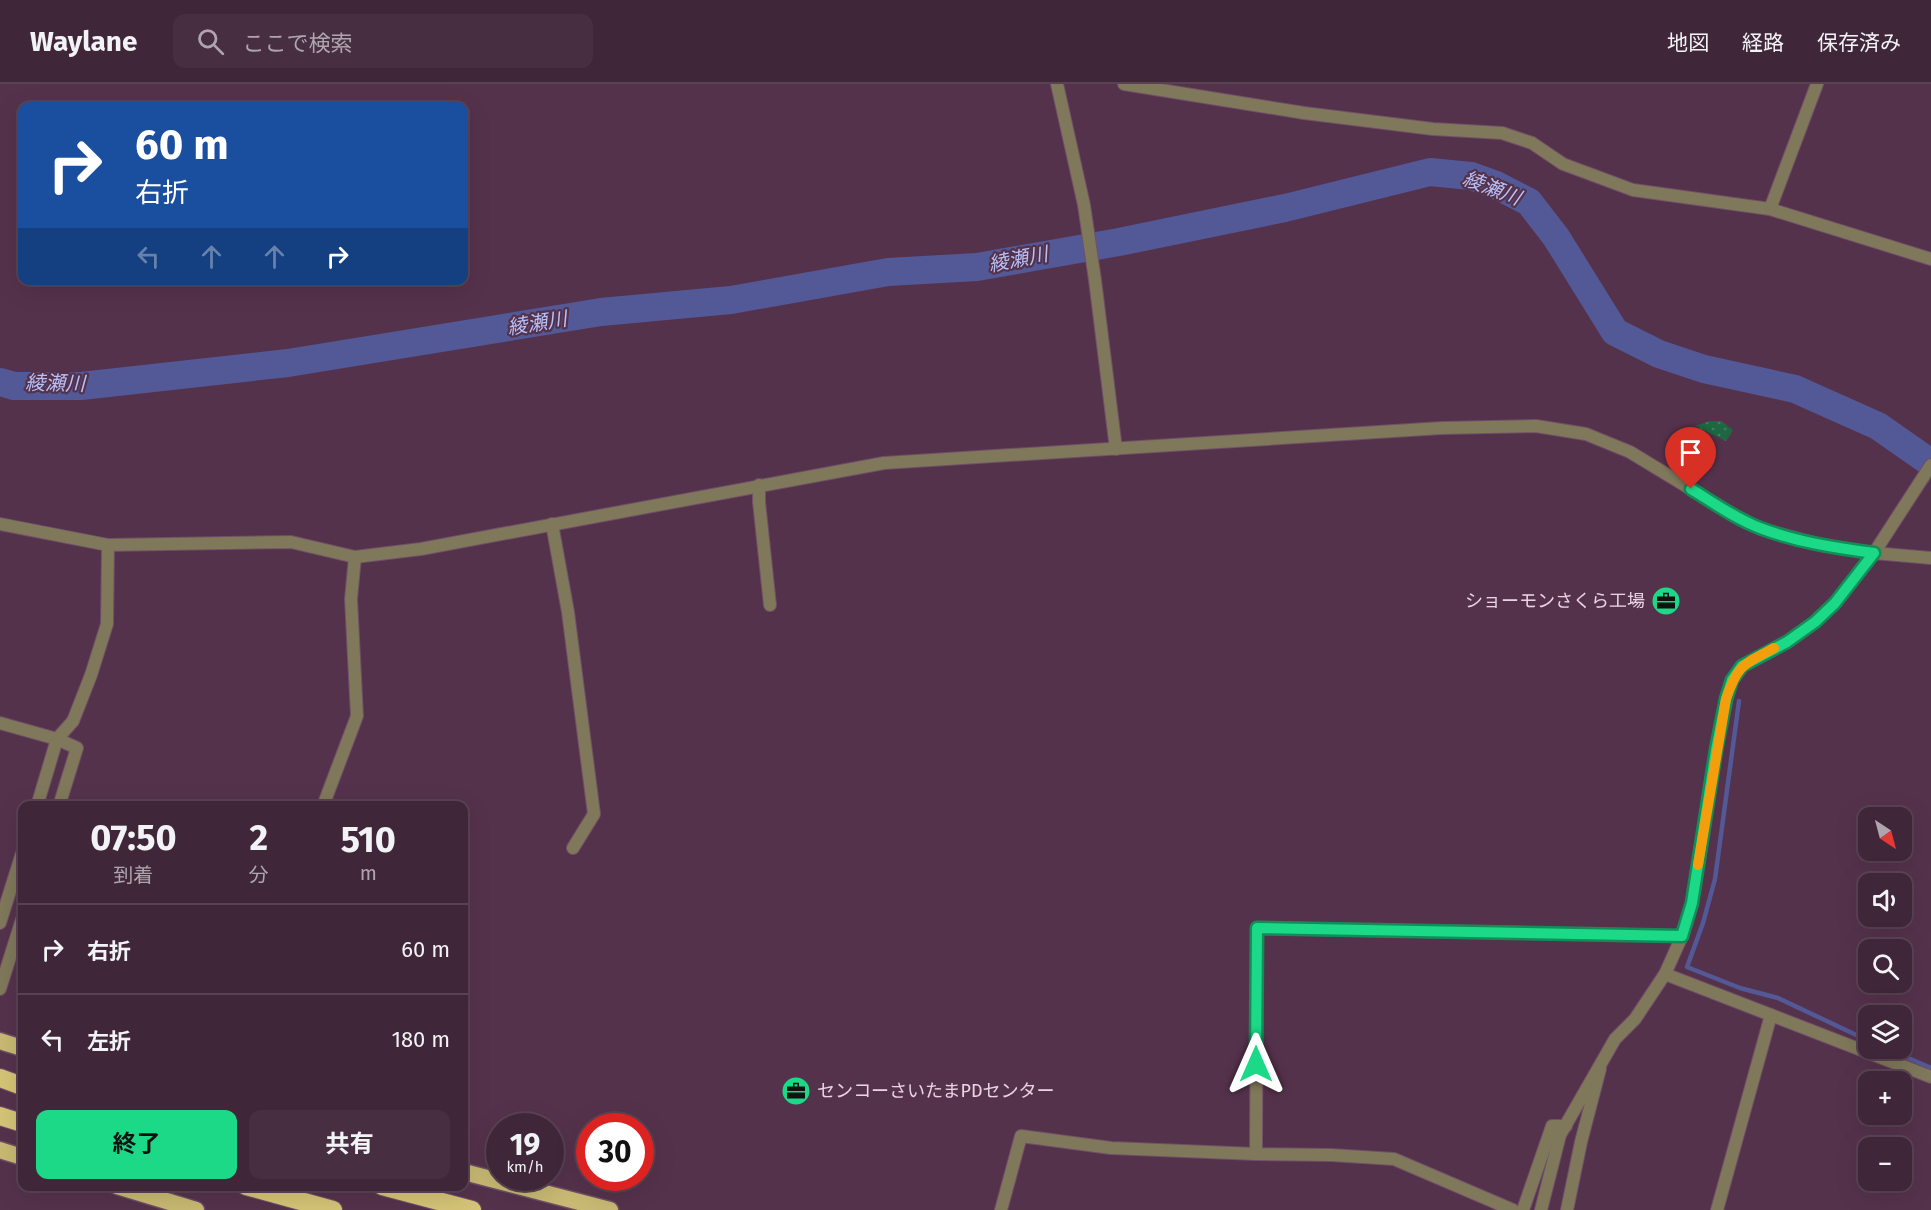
<!DOCTYPE html>
<html lang="ja">
<head>
<meta charset="utf-8">
<style>
	body { margin:0; font-family:"Fira Sans","Noto Sans JP",sans-serif; background:#472e41; color:#f1f3f6; height:100vh; display:flex; flex-direction:column; font-size:22px; white-space:nowrap }
	* { box-sizing:border-box; margin:0 }
	p { font-size:20px; color:#aea5ae }
	.icon { flex:none; width:33px; height:33px; fill:none; stroke:currentColor; stroke-width:2; stroke-linecap:round; stroke-linejoin:round }
	.map { position:relative; flex:1; overflow:hidden }
	.details { position:absolute; left:18px; top:717px; width:450px; height:390px; display:flex; flex-direction:column; background:#402639; border-radius:12px; box-shadow:0 6px 24px #0002,0 0 0 2px #594353 }
	.details>* { flex:none }
	.banner { position:absolute; left:18px; top:18px; width:450px; height:183px; border-radius:12px; box-shadow:0 6px 24px #0002,0 0 0 2px #594353; background:#1a4fa0; color:#fff; overflow:hidden }
	.needle { width:39px; rotate:144deg }
	.controls { position:absolute; left:1858px; top:723px; display:grid; gap:12px }
	.controls a { display:grid; place-items:center; width:54px; height:54px; border-radius:12px; background:#402639; box-shadow:0 6px 24px #0002,0 0 0 2px #594353; font-size:30px }
	.speed { position:absolute; left:486px; top:1029px; display:flex; gap:12px; font-size:30px; font-weight:700; text-align:center }
	.speed>* { display:grid; place-content:center; width:78px; height:78px; border-radius:50%; background:#402639; box-shadow:0 6px 24px #0002,0 0 0 2px #594353; line-height:1 }
	.speed small { font-size:15px; font-weight:400 }
	.speed .limit { border:9px solid #d22; background:#fff; color:#111 }
	.pin { position:absolute; display:grid; place-items:center; width:51px; height:51px; color:#fff; margin:-62px -26px; border-radius:50% 50% 50% 0; rotate:-45deg; box-shadow:0 0 6px #0007 }
	.pin .icon { rotate:45deg }
	.me { position:absolute; width:66px; margin:-33px; rotate:0deg; stroke-linejoin:round; filter:drop-shadow(0 0 4px #0008) }
	.turn { display:flex; align-items:center; gap:21px; height:126px; padding:0 18px; font-size:27px }
	.turn .icon { width:78px; height:78px; stroke-width:2.5 }
	.turn b { display:block; font-size:42px; line-height:51px }
	.lanes { display:flex; align-items:center; height:57px; padding:0 18px; background:#0003; justify-content:center; gap:30px; direction:ltr }
	.lanes .off { opacity:.35 }
	.eta { display:flex; justify-content:space-evenly; align-items:center; height:102px; text-align:center }
	.eta b { font-size:36px; font-weight:700; line-height:42px }
	.primary-button { display:flex; gap:12px; margin-top:auto; padding:12px 18px }
	.primary-button a { flex:1; height:69px; border-radius:12px; background:#1cd988; color:#111; font-size:24px; font-weight:700; line-height:69px; text-align:center }
	.primary-button a+a { background:#472e41; color:#f1f3f6 }
	ul { padding:0; list-style:none }
	li { display:flex; align-items:center; gap:18px; height:90px; padding:0 18px; border-top:2px solid #594353 }
	li div { flex:1 }
	li b { display:block; font-size:22px }
	li em { font-style:normal }
	header { display:flex; align-items:center; gap:36px; box-sizing:border-box; height:84px; padding:0 30px; background:#402639; border-bottom:2px solid #594353 }
	header strong { font-size:28px }
	nav { display:flex; gap:33px; margin-inline-start:auto; font-size:21px }
	.search { width:420px; height:54px; background:#472e41; display:flex; align-items:center; gap:15px; box-sizing:border-box; padding:0 21px; border-radius:12px; color:#aea5ae; font-size:22px }
	.map>svg:first-child { display:block }
	.park { fill:url(#park-dots) }
	.lines { fill:none; stroke-linecap:round; stroke-linejoin:round }
	.stream { stroke:#535997; stroke-width:4.5 }
	.river { stroke:#535997; stroke-width:28 }
	.minor-casing { stroke:#704f67; stroke-width:14 }
	.tertiary-casing { stroke:#704f67; stroke-width:14 }
	.trunk-casing { stroke:#704f67; stroke-width:19 }
	.motorway-casing { stroke:#704f67; stroke-width:20 }
	.minor { stroke:#7f785a; stroke-width:12 }
	.tertiary { stroke:#7f785a; stroke-width:12 }
	.trunk { stroke:#c8ba73; stroke-width:16 }
	.motorway { stroke:#d5c477; stroke-width:18 }
	.route-casing { stroke:#128d58; stroke-width:15 }
	.route { stroke:#1cd988; stroke-width:10 }
	.slow { stroke:#f59e0b; stroke-width:10 }
	.labels { text-anchor:middle; dominant-baseline:central; stroke-width:4.5; stroke-linejoin:round; paint-order:stroke }
	.poi-label { font-size:18px; fill:#ead4e3; stroke:#55324c; text-anchor:end }
	.water-label { font-size:20px; font-style:italic; fill:#b7c0f7; stroke:#55324c }
</style>
</head>
<body>
<header>
<strong>Waylane</strong>
<div class="search"><svg class="icon" aria-label="search" viewBox="0 0 24 24"><circle cx="10" cy="10" r="6"/><path d="M15 15l6 6"/></svg>ここで検索</div>
<nav><a>地図</a><a>経路</a><a>保存済み</a></nav>
</header>
<div class="map">
<svg width="1931" height="1126" viewBox="0 0 1931 1126">
	<defs>
		<pattern id="park-dots" width="8" height="8" patternUnits="userSpaceOnUse" patternTransform="scale(1.5)"><rect width="8" height="8" fill="#1d6843"/><path d="M2 2h.1M6 6h.1" fill="none" stroke="#3e7d5e" stroke-width="1.8" stroke-linecap="round"/></pattern>
	</defs>
	<rect width="100%" height="100%" fill="#55324c"/>
	<!-- park -->
	<polygon class="park" points="1710,337 1721,337 1733,346 1726,357 1695,342"/>
	<g class="lines">
		<!-- stream -->
		<g class="stream">
			<polyline points="1739,617 1715,795 1703,839 1687,883 1740,904 1778,914 1869,957"/>
			<polyline points="1885,964 1931,984"/>
		</g>
		<!-- river -->
		<polyline class="river" points="0,298 14,302 81,302 288,279 601,228 731,216 888,188 977,183 1119,158 1285,124 1430,88 1471,92 1496,101 1529,118 1556,153 1615,248 1659,270 1704,285 1795,305 1878,342 1931,379"/>
		<!-- minor casing -->
		<g class="minor-casing">
			<g id="minor">
				<polyline points="1057,0 1084,121 1095,196 1116,365"/>
				<polyline points="1124,0 1304,29 1433,45 1502,49 1532,59 1563,80 1633,106 1770,125 1931,175"/>
				<polyline points="759,401 759,418 770,521"/>
				<polyline points="552,440 568,528 594,730 573,764"/>
				<polyline points="1874,469 1931,381"/>
				<polyline points="73,637 91,591 107,540 108,461"/>
				<polyline points="0,639 57,655 77,664 59,722"/>
				<polyline points="323,722 357,632 351,515 355,473"/>
				<polyline points="1665,890 1931,993"/>
				<polyline points="0,905 22,835"/>
				<polyline points="1256,1070 1257,844 1682,852"/>
				<polyline points="1001,1126 1021,1052 1111,1064 1256,1070 1331,1071 1394,1075 1513,1126"/>
				<polyline points="1523,1126 1552,1042 1566,1042"/>
				<polyline points="1567,1126 1581,1058 1600,985"/>
				<polyline points="1717,1126 1771,931"/>
			</g>
		</g>
		<!-- tertiary casing -->
		<g class="tertiary-casing">
			<g id="tertiary">
				<polyline points="1770,125 1817,0"/>
				<polyline points="0,440 108,461 291,458 355,473 421,465 884,379 1442,344 1536,342 1586,350 1630,368 1732,430 1761,445 1821,461 1874,469 1931,474"/>
				<polyline points="37,722 57,655 73,637"/>
				<polyline points="0,839 22,769"/>
				<polyline points="1541,1126 1560,1051 1615,955 1635,935 1665,890 1682,852 1692,819 1716,666 1726,615 1732,596 1742,582 1787,558 1815,538 1835,519 1874,469"/>
			</g>
		</g>
		<!-- trunk casing -->
		<g class="trunk-casing">
			<g id="trunk">
				<polyline points="0,957 22,964"/>
				<polyline points="0,1066 22,1073"/>
				<polyline points="464,1088 610,1126"/>
				<polyline points="117,1102 196,1126"/>
			</g>
		</g>
		<!-- motorway casing -->
		<g class="motorway-casing">
			<g id="motorway">
				<polyline points="0,994 22,1002"/>
				<polyline points="0,1032 22,1039"/>
				<polyline points="246,1102 333,1126"/>
				<polyline points="382,1102 472,1126"/>
			</g>
		</g>
		<!-- minor -->
		<use href="#minor" class="minor"/>
		<!-- tertiary -->
		<use href="#tertiary" class="tertiary"/>
		<!-- trunk -->
		<use href="#trunk" class="trunk"/>
		<!-- motorway -->
		<use href="#motorway" class="motorway"/>
	</g>
	<g class="lines">
		<!-- route casing -->
		<g class="route-casing">
			<path id="route" d="M1256 980 1257 844 1682 852 1692 819 1716 666 1726 615 1732 596 1742 582 1787 558 1815 538 1835 519 1874 469C1836 464 1797 458 1760 444 1736 435 1714 419 1691 405"/>
		</g>
		<!-- route -->
		<use href="#route" class="route"/>
		<!-- slow -->
		<path class="slow" d="M1698 781 1726 615C1738 580 1743 581 1774 564"/>
	</g>
	<!-- icons -->
	<defs>
		<g id="office-disc" transform="scale(1.5)"><circle r="9.5" fill="#1cd988" stroke="#55324c"/><path d="M-6-3h4V-5.5h4V-3h4V5H-6ZM-1-4.5V-3h2v-1.5ZM-6 0V1H6V0Z" fill="#111"/></g>
	</defs>
	<g fill-rule="evenodd">
		<use href="#office-disc" x="1666" y="517"/>
		<use href="#office-disc" x="796" y="1007"/>
	</g>
	<g class="labels">
		<!-- poi labels -->
		<g class="poi-label">
			<text x="1645" y="517">ショーモンさくら工場</text>
			<text x="817" y="1007" text-anchor="start">センコーさいたまPDセンター</text>
		</g>
		<!-- water labels -->
		<g class="water-label">
			<text transform="translate(1492 104) rotate(21)">綾瀬川</text>
			<text transform="translate(1018 175) rotate(-11)">綾瀬川</text>
			<text transform="translate(537 239) rotate(-9)">綾瀬川</text>
			<text transform="translate(55 299) rotate(1)">綾瀬川</text>
		</g>
	</g>
</svg>
<div class="controls">
<a><svg class="needle" viewBox="-14 -14 28 28"><path d="M0-13l5 13h-10z" fill="#e53935"/><path d="M0 13l5-13h-10z" fill="#aea5ae"/></svg></a>
<a><svg class="icon" aria-label="sound" viewBox="0 0 24 24"><path d="M4 9h4l5-4v14l-5-4H4zM17 9q2 3 0 6"/></svg></a>
<a><svg class="icon" aria-label="search" viewBox="0 0 24 24"><circle cx="10" cy="10" r="6"/><path d="M15 15l6 6"/></svg></a>
<a><svg class="icon" aria-label="layers" viewBox="0 0 24 24"><path d="M12 4l9 5-9 5-9-5zM3 14l9 5 9-5"/></svg></a>
<a>+</a>
<a>−</a>
</div>
<div class="speed"><div>19<small>km/h</small></div><div class="limit">30</div></div>
<div class="pin" style="left:1691px;top:405px;background:#d93025"><svg class="icon" aria-label="arrive" viewBox="0 0 24 24"><path d="M6 21V4h12l-3 4 3 4H6"/></svg></div>
<svg class="me" style="left:1256px;top:980px" viewBox="-20 -20 40 40"><path d="M0-17L14 15 0 8-14 15z" fill="#1cd988" stroke="#fff" stroke-width="4"/></svg>
<div class="banner">
<div class="turn"><svg class="icon" aria-label="right" viewBox="0 0 24 24"><path d="M7 20v-9h11M14 6l5 5-5 5"/></svg><div><b>60 m</b>右折</div></div>
<div class="lanes"><svg class="icon off" aria-label="left" viewBox="0 0 24 24"><path d="M17 20v-9H6M10 6l-5 5 5 5"/></svg><svg class="icon off" aria-label="ahead" viewBox="0 0 24 24"><path d="M12 20V5M6 11l6-6 6 6"/></svg><svg class="icon off" aria-label="ahead" viewBox="0 0 24 24"><path d="M12 20V5M6 11l6-6 6 6"/></svg><svg class="icon" aria-label="right" viewBox="0 0 24 24"><path d="M7 20v-9h11M14 6l5 5-5 5"/></svg></div>
</div>
<section class="details">
<div class="eta">
<div><b>07:50</b><p>到着</p></div>
<div><b>2</b><p>分</p></div>
<div><b>510</b><p>m</p></div>
</div>
<ul>
<li><svg class="icon" aria-label="right" viewBox="0 0 24 24"><path d="M7 20v-9h11M14 6l5 5-5 5"/></svg><div><b>右折</b></div><em>60 m</em></li>
<li><svg class="icon" aria-label="left" viewBox="0 0 24 24"><path d="M17 20v-9H6M10 6l-5 5 5 5"/></svg><div><b>左折</b></div><em>180 m</em></li>
</ul>
<div class="primary-button"><a>終了</a><a>共有</a></div>
</section>
</div>
</body>
</html>
